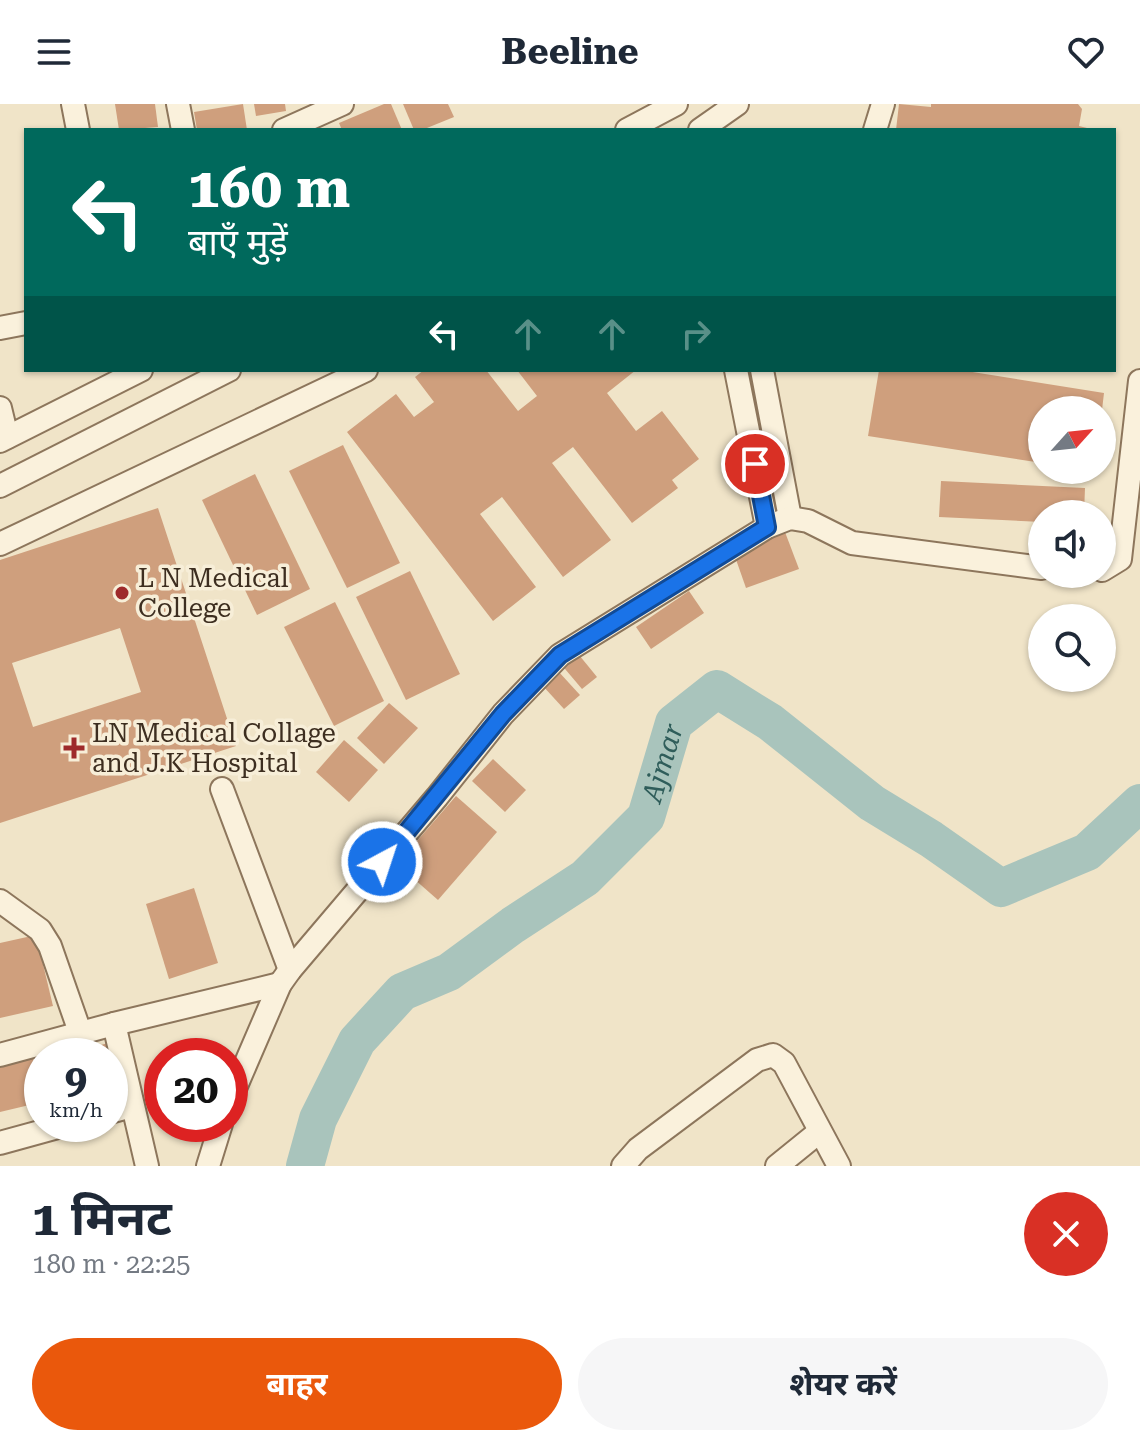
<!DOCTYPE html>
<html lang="hi">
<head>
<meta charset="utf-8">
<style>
	body { margin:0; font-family:"Roboto Serif","Noto Sans Devanagari",serif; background:#f6f6f7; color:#1f2937; height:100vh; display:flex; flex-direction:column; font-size:30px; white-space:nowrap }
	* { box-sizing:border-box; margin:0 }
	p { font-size:26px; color:#747a83 }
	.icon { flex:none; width:44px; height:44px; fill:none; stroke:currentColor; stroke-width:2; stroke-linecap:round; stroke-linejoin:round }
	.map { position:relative; height:1062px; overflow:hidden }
	.side { display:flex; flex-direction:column; background:#fff; flex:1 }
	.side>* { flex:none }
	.banner { position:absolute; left:24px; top:24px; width:1092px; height:244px; border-radius:0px; box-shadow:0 2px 6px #0004; background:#00695c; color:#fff; overflow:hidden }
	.needle { width:52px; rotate:63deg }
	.fabs { position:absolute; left:1028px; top:292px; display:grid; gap:16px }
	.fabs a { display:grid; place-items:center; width:88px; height:88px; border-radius:50%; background:#fff; box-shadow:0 2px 6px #0004; font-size:40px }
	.speed { position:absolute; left:24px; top:934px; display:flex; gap:16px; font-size:40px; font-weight:700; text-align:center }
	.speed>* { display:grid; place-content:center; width:104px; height:104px; border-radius:50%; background:#fff; box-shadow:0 2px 6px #0004; line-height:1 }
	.speed small { font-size:20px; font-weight:400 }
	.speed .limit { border:12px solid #d22; background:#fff; color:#111 }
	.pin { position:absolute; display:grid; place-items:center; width:68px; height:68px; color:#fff; margin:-34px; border:4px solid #fff; border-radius:50%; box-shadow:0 2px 8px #0007 }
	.me { position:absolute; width:88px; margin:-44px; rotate:40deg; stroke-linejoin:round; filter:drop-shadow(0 0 6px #0008) }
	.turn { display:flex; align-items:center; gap:28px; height:168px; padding:0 32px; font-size:36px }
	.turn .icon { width:104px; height:104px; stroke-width:2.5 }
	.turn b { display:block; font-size:56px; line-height:68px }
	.lanes { display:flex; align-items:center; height:76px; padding:0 32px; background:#0003; justify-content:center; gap:40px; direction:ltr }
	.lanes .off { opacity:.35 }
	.round { display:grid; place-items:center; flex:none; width:84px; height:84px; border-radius:42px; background:#f6f6f7 }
	.head { display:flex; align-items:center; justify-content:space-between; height:136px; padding:0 32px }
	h1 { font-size:48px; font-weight:700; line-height:60px }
	.cta { display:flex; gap:16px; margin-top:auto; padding:16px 32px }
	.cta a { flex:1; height:92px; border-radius:48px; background:#ea580c; color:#fff; font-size:32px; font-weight:700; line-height:92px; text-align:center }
	.cta a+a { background:#f6f6f7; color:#1f2937 }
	header { display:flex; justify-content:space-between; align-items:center; height:104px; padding:0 32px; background:#fff; font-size:36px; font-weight:700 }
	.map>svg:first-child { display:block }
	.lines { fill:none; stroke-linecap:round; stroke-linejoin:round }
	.river { stroke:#a9c4bc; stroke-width:38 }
	.building { fill:#cf9f7d; fill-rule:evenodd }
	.minor-casing { stroke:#8d765c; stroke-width:26 }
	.minor { stroke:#faf1dc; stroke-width:22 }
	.route-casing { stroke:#114b97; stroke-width:20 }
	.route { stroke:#1a73e8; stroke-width:14 }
	.poi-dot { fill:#9e2a2b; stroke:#f7eed8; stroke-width:3 }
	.labels { text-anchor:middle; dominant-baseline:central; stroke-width:7; stroke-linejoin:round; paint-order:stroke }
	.poi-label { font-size:26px; fill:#3d2e20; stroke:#f7eed8; text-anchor:start }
	.water-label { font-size:28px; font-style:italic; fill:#2f5d5a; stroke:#f7eed8 }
</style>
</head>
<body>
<header><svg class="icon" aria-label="menu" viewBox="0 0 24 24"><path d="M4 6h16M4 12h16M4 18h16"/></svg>Beeline<svg class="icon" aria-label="heart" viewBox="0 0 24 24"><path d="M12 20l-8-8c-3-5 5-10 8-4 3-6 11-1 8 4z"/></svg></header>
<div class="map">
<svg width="1140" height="1062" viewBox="0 0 1140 1062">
	<rect width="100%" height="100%" fill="#f0e4c8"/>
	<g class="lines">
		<!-- river -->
		<path class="river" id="s1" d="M305 1062 318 1015 357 937 402 888 449 868 513 821 585 774 646 713 674 619 717 585 770 618 872 699 931 735 1001 784 1087 748 1140 699"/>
	</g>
	<!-- building -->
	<g class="building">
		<polygon points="115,0 155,0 158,23 119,26"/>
		<polygon points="243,0 247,26 197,26 194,8"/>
		<polygon points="254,0 285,0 286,7 256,12"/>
		<polygon points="384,0 391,0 402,26 342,26 339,19"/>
		<polygon points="403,0 448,0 454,13 422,26 414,26"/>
		<polygon points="899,0 931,3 931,0 1078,0 1082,5 1079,22 1095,26 896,26"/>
		<polygon points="424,266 486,266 518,307 537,292 517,266 636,266 607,289 636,327 662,307 699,355 672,376 678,384 632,419 573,343 552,359 611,436 563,473 502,393 480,410 536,483 493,517 347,328 396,290 414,313 434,298 415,273"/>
		<polygon points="879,266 960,266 1104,289 1102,306 1042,306 1042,359 868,332"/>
		<polygon points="343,341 400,459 347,484 289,367"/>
		<polygon points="255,370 310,485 257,511 202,396"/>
		<polygon points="941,377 1085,384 1084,410 1042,410 1042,418 939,413"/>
		<path d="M158 404 236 642 0 719V456ZM120 524 141 588 33 623 12 559Z"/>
		<polygon points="785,428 799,465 746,484 733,447"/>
		<polygon points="410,467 460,570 406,596 356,493"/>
		<polygon points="689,487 704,509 651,545 636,523"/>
		<polygon points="335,498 384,597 334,622 284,523"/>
		<polygon points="575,546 597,573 582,585 560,559"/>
		<polygon points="558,567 580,591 564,605 542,581"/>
		<polygon points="389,599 418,624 384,660 357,634"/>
		<polygon points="344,636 378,666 349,698 316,668"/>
		<polygon points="493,655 526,686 505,708 472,677"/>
		<polygon points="456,692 497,728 438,796 397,760"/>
		<polygon points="194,784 218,859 169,875 146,800"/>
		<polygon points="36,831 53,902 0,914 0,839"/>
		<polygon points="108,939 120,983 110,985 110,952 43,952 42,947 63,941 66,951"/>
		<polygon points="33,954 42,998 0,1008 0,962"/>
	</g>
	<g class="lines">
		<!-- minor casing -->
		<g class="minor-casing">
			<g id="minor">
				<polyline points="73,0 78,26"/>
				<polyline points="178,0 183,26"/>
				<polyline points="284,26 342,0"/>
				<polyline points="627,26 676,0"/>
				<polyline points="700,26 737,0"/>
				<polyline points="875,26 883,0"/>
				<polyline points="0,224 26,219"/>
				<polyline points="736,266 767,423"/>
				<polyline points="762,266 790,414"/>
				<polyline points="0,304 7,333"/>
				<polyline points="0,337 141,266"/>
				<polyline points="0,382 229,266"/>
				<polyline points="0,440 366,266"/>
				<polyline points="1102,466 1120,455 1140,277"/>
				<polyline points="222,685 290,866"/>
				<polyline points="0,797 40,826 50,842 80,928"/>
				<polyline points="114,920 147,1062"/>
				<polyline points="0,951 114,920 280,880"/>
				<polyline points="230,996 280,880 290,866 437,693 503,610 560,551 767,423 790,414 808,417 852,439 1042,464"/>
				<polyline points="110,1008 132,1002"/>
				<polyline points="0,1039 69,1020"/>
				<polyline points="208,1062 221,1020"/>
				<polyline points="623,1062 638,1045 757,956 773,951 784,959 839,1062"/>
				<polyline points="777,1062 819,1028"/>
			</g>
		</g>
		<!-- minor -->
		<use href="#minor" class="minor"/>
	</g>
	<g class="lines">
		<!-- route casing -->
		<g class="route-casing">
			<polyline id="route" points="382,758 503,610 560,551 767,423 755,360"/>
		</g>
		<!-- route -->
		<use href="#route" class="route"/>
	</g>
	<!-- markers -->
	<g class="poi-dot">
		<circle cx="122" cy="489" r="8"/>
		<path d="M70 632h8v8h8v8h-8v8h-8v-8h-8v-8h8z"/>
	</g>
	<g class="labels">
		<!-- poi labels -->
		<g class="poi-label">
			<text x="138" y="474">L N Medical<tspan x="138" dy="30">College</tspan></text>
			<text x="92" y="629">LN Medical Collage<tspan x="92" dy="30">and J.K Hospital</tspan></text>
		</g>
		<!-- water labels -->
		<g class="water-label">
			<text stroke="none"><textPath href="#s1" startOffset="562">Ajmar</textPath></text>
		</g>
	</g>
</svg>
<div class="fabs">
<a><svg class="needle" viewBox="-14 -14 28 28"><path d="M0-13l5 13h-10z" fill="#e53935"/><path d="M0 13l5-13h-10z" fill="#747a83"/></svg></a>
<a><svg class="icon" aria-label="sound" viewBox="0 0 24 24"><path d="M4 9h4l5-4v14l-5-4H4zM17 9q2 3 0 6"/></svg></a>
<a><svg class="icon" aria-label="search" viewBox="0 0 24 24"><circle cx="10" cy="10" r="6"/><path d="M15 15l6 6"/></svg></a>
</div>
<div class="speed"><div>9<small>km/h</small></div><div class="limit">20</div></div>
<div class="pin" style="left:755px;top:360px;background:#d93025"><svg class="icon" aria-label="arrive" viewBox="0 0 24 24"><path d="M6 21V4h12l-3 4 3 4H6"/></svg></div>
<svg class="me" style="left:382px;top:758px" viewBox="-20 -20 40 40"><circle r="17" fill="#1a73e8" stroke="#fff" stroke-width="3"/><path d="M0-11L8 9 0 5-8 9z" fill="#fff"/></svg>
<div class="banner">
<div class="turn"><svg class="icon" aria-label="left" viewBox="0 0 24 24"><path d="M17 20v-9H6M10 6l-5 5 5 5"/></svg><div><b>160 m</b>बाएँ मुड़ें</div></div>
<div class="lanes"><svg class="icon" aria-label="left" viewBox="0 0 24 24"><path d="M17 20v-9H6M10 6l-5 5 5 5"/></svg><svg class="icon off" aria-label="ahead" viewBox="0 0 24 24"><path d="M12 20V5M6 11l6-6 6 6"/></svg><svg class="icon off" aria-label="ahead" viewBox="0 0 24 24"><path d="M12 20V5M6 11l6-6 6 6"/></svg><svg class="icon off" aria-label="right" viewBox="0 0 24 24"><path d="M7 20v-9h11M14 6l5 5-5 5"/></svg></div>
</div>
</div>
<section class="side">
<div class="head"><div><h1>1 मिनट</h1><p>180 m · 22:25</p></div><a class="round" style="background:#d93025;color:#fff"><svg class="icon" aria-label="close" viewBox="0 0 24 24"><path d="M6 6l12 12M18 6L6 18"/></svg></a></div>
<div class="cta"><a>बाहर</a><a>शेयर करें</a></div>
</section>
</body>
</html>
